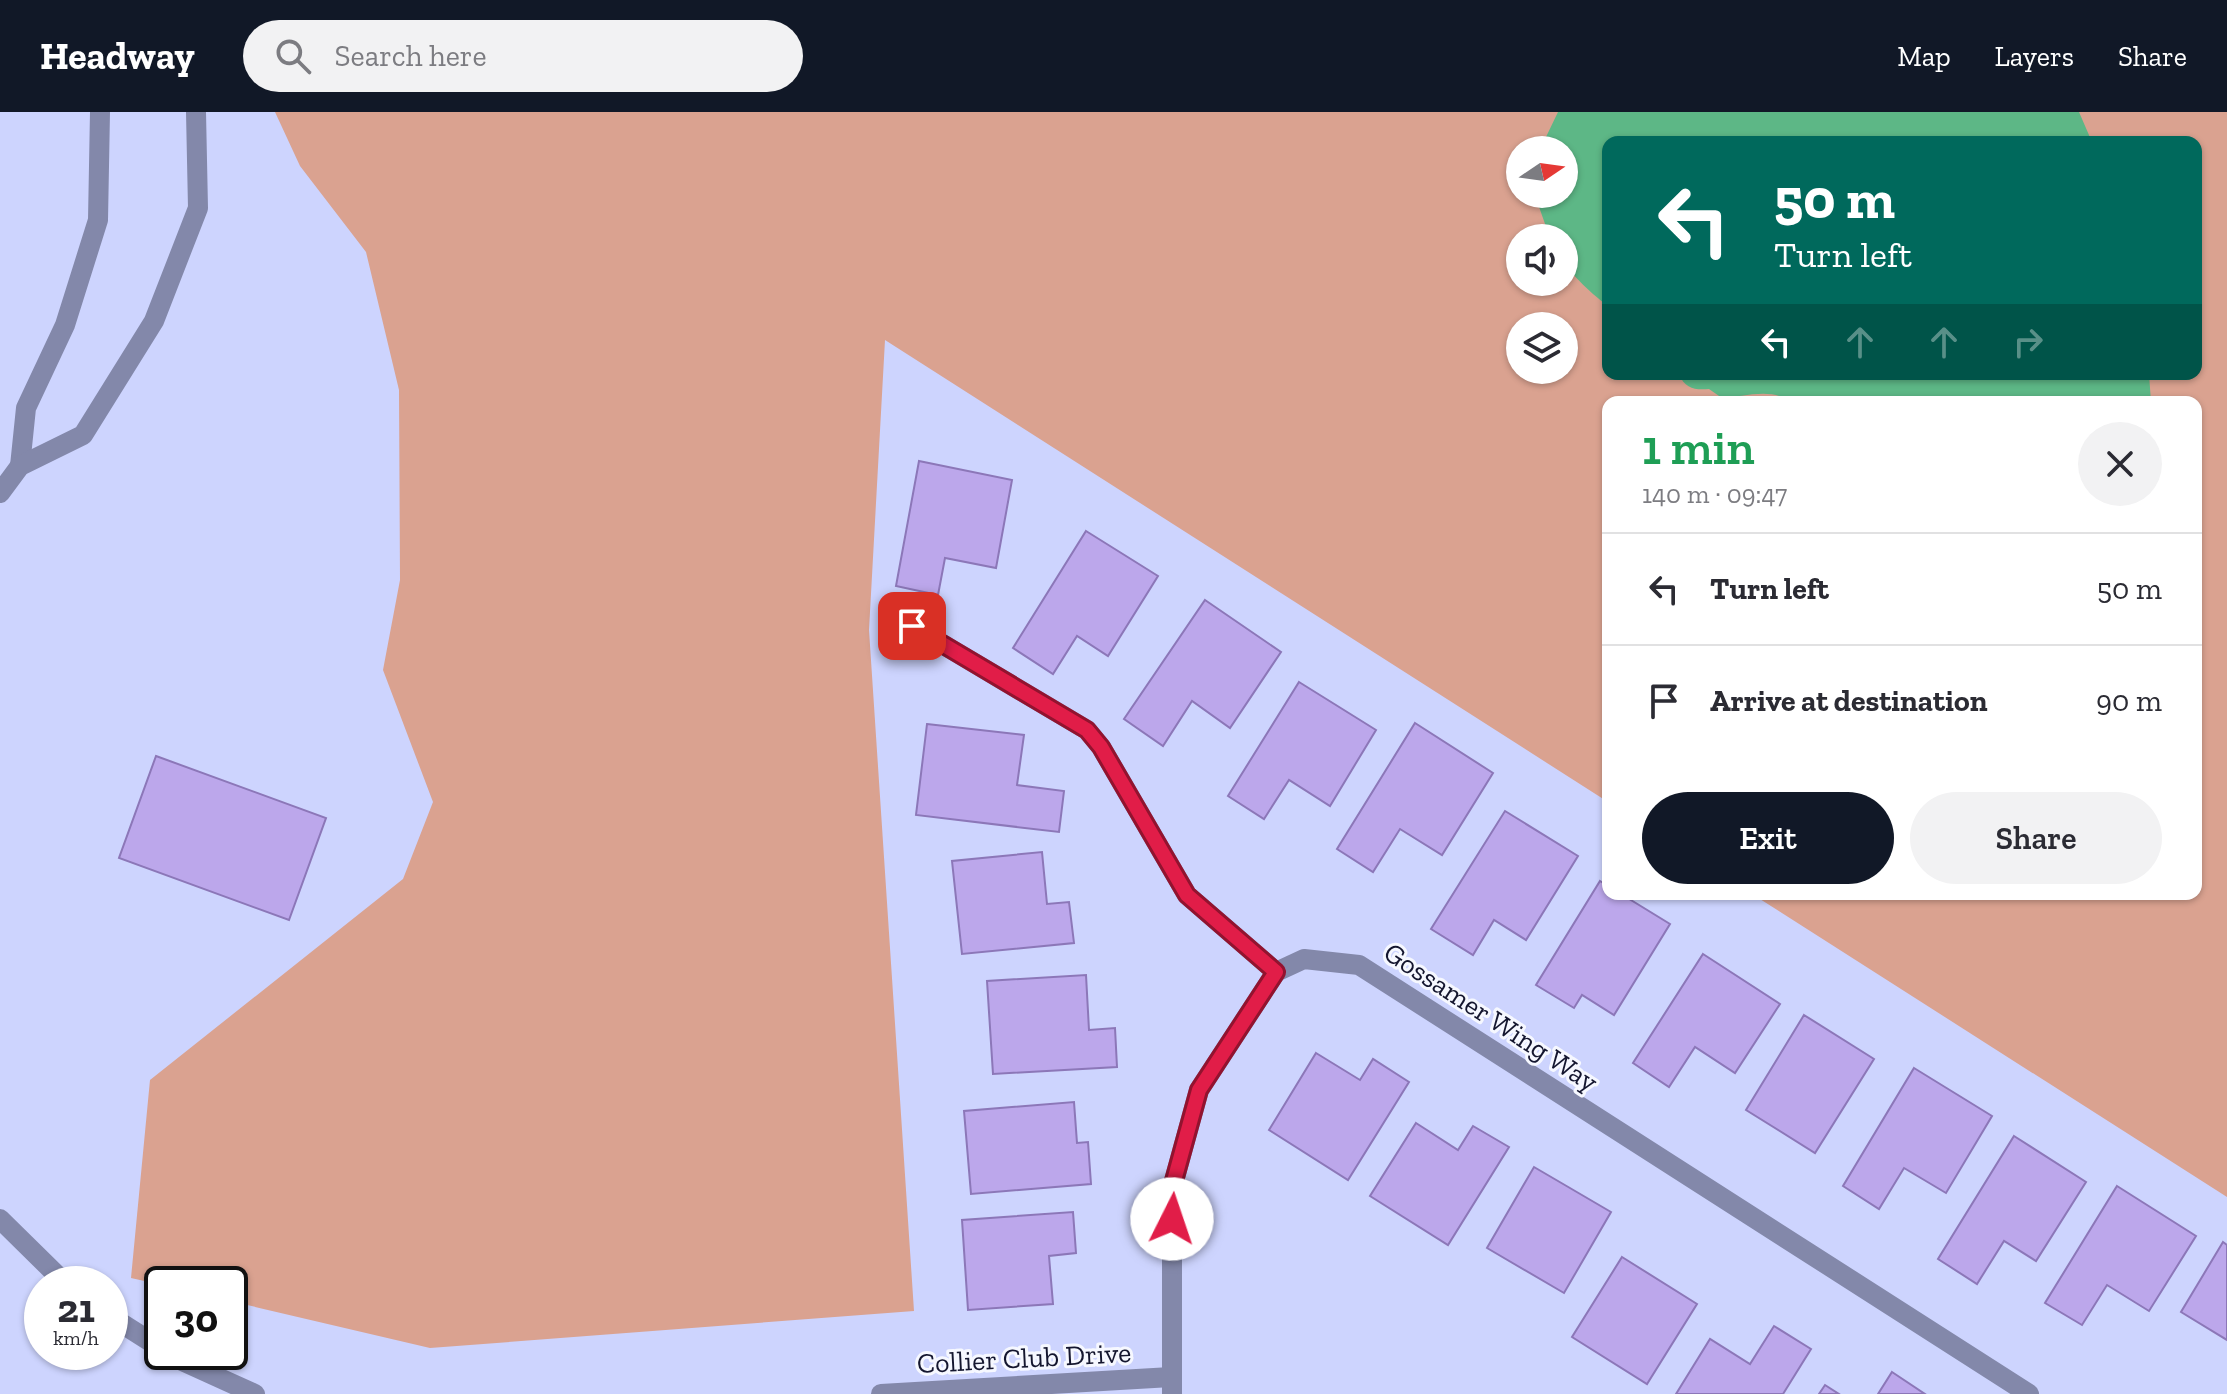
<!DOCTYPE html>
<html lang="en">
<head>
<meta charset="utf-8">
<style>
	body { margin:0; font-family:"Zilla Slab",serif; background:#f2f2f3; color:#2b2b33; height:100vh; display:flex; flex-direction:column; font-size:30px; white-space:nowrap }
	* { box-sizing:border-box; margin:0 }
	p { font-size:26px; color:#7c7c81 }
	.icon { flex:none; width:44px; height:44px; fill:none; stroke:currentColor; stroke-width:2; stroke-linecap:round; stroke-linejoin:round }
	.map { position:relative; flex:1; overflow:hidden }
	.panel { position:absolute; left:1602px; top:284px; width:600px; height:504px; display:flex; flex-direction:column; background:#fff; border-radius:16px; box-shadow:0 2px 6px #0004 }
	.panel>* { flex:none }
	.hud { position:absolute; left:1602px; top:24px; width:600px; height:244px; border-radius:16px; box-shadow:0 2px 6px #0004; background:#00695c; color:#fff; overflow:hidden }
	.needle { width:52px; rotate:77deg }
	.tools { position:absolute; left:1506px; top:24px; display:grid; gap:16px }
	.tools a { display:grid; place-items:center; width:72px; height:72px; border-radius:50%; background:#fff; box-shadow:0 2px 6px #0004; font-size:40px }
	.speed { position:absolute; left:24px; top:1154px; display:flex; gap:16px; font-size:40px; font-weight:700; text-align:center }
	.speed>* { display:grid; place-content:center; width:104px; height:104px; border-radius:50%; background:#fff; box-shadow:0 2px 6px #0004; line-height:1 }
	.speed small { font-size:20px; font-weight:400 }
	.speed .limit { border:4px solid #111; border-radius:12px; background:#fff; color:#111 }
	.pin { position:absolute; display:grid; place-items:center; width:68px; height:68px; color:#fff; margin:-34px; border-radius:16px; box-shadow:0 4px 12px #0006 }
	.me { position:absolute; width:88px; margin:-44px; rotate:4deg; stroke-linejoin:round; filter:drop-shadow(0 0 6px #0008) }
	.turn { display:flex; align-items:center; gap:28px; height:168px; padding:0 40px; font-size:36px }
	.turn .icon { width:104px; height:104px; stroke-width:2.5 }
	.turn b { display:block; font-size:56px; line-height:68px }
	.lanes { display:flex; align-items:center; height:76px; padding:0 40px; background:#0003; justify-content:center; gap:40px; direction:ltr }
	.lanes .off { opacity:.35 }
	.round { display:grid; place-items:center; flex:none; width:84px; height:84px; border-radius:42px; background:#f2f2f3 }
	.head { display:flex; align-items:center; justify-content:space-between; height:136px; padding:0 40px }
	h1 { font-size:48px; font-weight:600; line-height:60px; color:#1e9e55 }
	.primary-button { display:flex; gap:16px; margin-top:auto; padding:16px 40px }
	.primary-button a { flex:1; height:92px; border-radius:48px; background:#111827; color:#fff; font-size:32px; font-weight:600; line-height:92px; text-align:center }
	.primary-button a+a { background:#f2f2f3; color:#2b2b33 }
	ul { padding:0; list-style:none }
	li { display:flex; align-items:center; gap:24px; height:112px; padding:0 40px; border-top:2px solid #e1e1e2 }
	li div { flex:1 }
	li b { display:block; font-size:30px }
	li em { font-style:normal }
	header { display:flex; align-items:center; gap:48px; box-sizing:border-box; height:112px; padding:0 40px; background:#111827; color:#fff }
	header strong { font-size:38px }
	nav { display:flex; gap:44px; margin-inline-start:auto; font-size:28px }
	.search { width:560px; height:72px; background:#f2f2f3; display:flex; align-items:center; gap:20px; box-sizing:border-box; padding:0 28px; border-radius:44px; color:#7c7c81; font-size:30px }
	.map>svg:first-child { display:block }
	.green { fill:#daa290; fill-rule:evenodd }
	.water { fill:#5db786 }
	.building { fill:#bca7eb; stroke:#8c77b8; stroke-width:2 }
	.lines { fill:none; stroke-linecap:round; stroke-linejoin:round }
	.minor { stroke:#8388aa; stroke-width:20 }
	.route-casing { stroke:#92132f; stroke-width:20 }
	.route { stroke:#e11d48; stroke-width:14 }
	.labels { text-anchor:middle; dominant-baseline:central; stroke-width:6; stroke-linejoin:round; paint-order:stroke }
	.street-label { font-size:28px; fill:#14162f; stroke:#f6f8ff }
</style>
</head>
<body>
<header>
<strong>Headway</strong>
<div class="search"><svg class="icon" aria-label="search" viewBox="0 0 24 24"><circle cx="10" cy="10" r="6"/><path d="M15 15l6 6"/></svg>Search here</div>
<nav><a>Map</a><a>Layers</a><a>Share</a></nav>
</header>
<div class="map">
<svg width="2227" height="1282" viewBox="0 0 2227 1282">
	<rect width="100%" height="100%" fill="#cdd4fe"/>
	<!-- green -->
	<path class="green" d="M275 0H2227V1085L1752 782H2196V290H1608V690L885 228 869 518 914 1199 430 1236 230 1189V1172L162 1173 131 1166 150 968 403 767 433 690 383 558 400 468 399 278 366 140 300 54ZM1608 30H2196V262H1608ZM1520 38H1564V82H1520ZM1520 126H1564V170H1520ZM1520 214H1564V258H1520Z"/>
	<!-- water -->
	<g class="water">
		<path d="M1558 0H2079L2092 30H1608V194C1596 185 1567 161 1564 146 1563 140 1564 132 1564 126H1550L1538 92V82H1564V38H1543L1546 25Z"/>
		<path d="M1679 262H2149L2151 290H1791C1772 275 1743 285 1722 286L1709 277C1695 278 1685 277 1679 262Z"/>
	</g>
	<!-- building -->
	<g class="building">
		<polygon points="919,349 1012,368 996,456 945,446 938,483 896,474"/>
		<polygon points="1086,419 1158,464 1108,544 1077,524 1053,562 1013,536"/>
		<polygon points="1205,488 1281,540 1230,616 1192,589 1163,634 1124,607"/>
		<polygon points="1299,570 1376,618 1330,694 1289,668 1264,707 1228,684"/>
		<polygon points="1415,611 1493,661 1442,743 1400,717 1373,760 1337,737"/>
		<polygon points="927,612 1024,623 1017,673 1064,679 1059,720 916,703"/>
		<polygon points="156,644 326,706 289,808 119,746"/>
		<polygon points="1505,699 1578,744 1526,828 1494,808 1473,843 1431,817"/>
		<polygon points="1042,740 1047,792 1069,790 1074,831 962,842 952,749"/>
		<polygon points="1600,769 1608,774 1608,782 1621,782 1670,812 1614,903 1582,883 1574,896 1536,873"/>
		<polygon points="1703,842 1780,892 1735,961 1695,935 1669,975 1633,951"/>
		<polygon points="1086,863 1089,918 1115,916 1117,955 993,962 987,869"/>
		<polygon points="1804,903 1874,947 1815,1041 1746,998"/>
		<polygon points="1316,941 1360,968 1373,947 1409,970 1348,1068 1269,1018"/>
		<polygon points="1914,956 1992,1004 1946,1081 1904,1056 1879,1097 1843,1074"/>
		<polygon points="1074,990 1077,1031 1088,1030 1091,1072 971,1082 964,999"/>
		<polygon points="1416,1011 1458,1038 1473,1014 1509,1035 1448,1133 1370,1084"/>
		<polygon points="2014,1024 2086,1070 2036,1149 2004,1129 1977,1172 1938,1147"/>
		<polygon points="1534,1055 1611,1100 1564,1181 1487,1136"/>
		<polygon points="2117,1074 2196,1124 2149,1199 2107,1173 2082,1213 2045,1191"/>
		<polygon points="1073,1100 1076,1141 1049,1144 1053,1192 968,1198 962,1108"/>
		<polygon points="2223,1130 2227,1133 2227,1228 2181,1200"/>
		<polygon points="1622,1145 1697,1192 1647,1272 1572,1225"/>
		<polygon points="1774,1214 1811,1237 1783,1282 1676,1282 1710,1227 1750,1252"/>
		<polygon points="1892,1260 1925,1282 1878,1282"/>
		<polygon points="1825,1273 1839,1282 1819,1282"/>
	</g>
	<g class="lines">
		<!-- minor -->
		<g class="minor">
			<polyline points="20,354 26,296 65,213 98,108 100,0"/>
			<polyline points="0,381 20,354 83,323 154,209 198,96 196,0"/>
			<polyline points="912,514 1087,618 1101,635 1187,783 1276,860"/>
			<polyline points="0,1107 66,1172"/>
			<polyline points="110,1204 162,1237"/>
			<polyline points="167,1240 182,1249 255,1282"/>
			<polyline points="881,1282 1171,1265"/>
			<polyline points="1172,1282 1172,1076 1199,978 1276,860 1304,847 1359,853 2029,1282"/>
		</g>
	</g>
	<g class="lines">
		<!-- route casing -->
		<g class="route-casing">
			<polyline id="route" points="912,514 1087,618 1101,635 1187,783 1276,860 1199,978 1172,1076 1172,1107"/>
		</g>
		<!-- route -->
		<use href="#route" class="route"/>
	</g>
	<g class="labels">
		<!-- street labels -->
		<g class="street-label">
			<text transform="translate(1491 905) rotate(33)">Gossamer Wing Way</text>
			<text transform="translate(1024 1246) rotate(-3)">Collier Club Drive</text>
		</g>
	</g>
</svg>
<div class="tools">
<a><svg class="needle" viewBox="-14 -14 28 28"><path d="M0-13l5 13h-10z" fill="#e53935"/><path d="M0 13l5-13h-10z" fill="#7c7c81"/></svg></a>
<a><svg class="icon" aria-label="sound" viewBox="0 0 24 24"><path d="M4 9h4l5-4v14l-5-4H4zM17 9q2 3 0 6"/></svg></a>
<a><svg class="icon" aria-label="layers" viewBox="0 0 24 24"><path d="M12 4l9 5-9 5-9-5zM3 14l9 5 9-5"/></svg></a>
</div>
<div class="speed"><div>21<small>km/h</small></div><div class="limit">30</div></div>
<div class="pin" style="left:912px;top:514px;background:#d93025"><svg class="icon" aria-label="arrive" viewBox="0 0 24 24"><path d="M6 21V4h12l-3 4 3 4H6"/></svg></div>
<svg class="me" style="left:1172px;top:1107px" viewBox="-20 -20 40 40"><circle r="19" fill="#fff"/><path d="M0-13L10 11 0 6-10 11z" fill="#e11d48"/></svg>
<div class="hud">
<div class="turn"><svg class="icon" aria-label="left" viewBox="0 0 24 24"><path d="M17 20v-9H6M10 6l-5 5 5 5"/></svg><div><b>50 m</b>Turn left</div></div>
<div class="lanes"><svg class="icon" aria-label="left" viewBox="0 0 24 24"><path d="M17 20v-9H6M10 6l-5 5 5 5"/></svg><svg class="icon off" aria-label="ahead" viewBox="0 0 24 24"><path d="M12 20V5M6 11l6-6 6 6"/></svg><svg class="icon off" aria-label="ahead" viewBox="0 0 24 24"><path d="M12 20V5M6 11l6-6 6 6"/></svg><svg class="icon off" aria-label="right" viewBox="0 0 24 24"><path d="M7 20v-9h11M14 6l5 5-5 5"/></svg></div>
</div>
<section class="panel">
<div class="head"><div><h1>1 min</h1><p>140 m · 09:47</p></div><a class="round"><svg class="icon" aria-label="close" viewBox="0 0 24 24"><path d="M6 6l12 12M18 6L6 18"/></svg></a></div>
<ul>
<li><svg class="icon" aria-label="left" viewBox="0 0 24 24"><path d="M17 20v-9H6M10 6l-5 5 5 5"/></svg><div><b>Turn left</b></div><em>50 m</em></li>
<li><svg class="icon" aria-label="arrive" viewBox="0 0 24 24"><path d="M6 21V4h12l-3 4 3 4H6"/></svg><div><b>Arrive at destination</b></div><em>90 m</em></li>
</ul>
<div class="primary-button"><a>Exit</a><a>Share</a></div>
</section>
</div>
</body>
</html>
